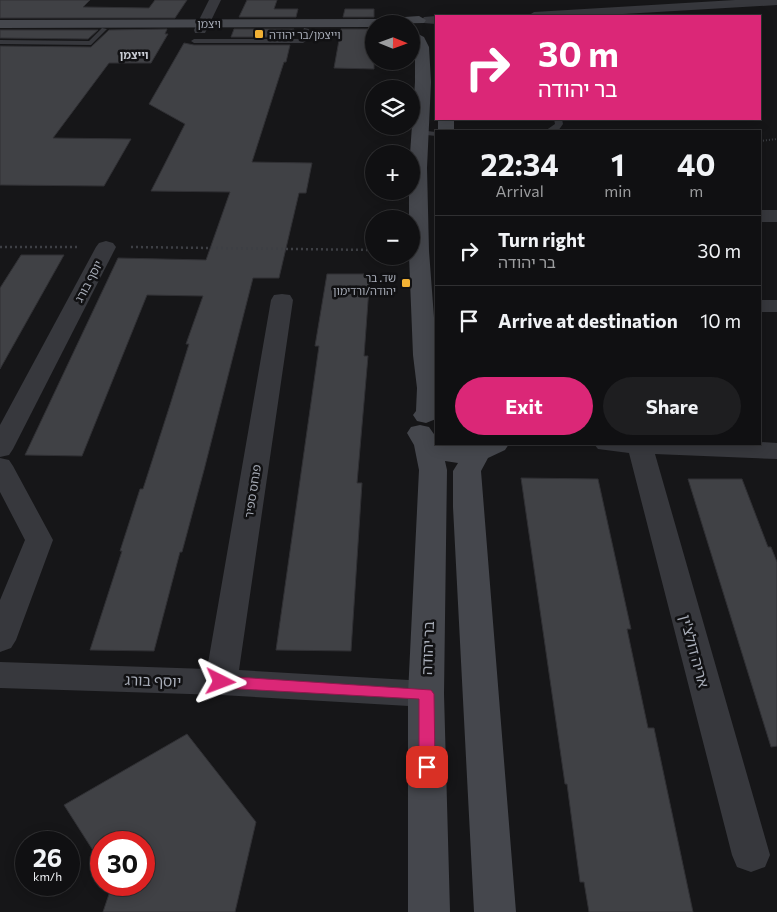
<!DOCTYPE html>
<html lang="en">
<head>
<meta charset="utf-8">
<style>
	body { margin:0; font-family:Commissioner,"Noto Sans Hebrew",sans-serif; background:#1e1e20; color:#f1f3f6; height:100vh; display:flex; flex-direction:column; font-size:19px; white-space:nowrap }
	* { box-sizing:border-box; margin:0 }
	p { font-size:16px; color:#9c9d9f }
	.icon { flex:none; width:28px; height:28px; fill:none; stroke:currentColor; stroke-width:2; stroke-linecap:round; stroke-linejoin:round }
	.map { position:relative; flex:1; overflow:hidden }
	.details { position:absolute; left:435px; top:130px; width:326px; height:315px; display:flex; flex-direction:column; background:#101012; border-radius:0px; box-shadow:0 2px 12px #0003,0 0 0 1px #303032 }
	.details>* { flex:none }
	.banner { position:absolute; left:435px; top:15px; width:326px; height:105px; border-radius:0px; box-shadow:0 2px 12px #0003,0 0 0 1px #303032; background:#db2777; color:#fff; overflow:hidden }
	.needle { width:32px; rotate:91deg }
	.fabs { position:absolute; left:365px; top:15px; display:grid; gap:10px }
	.fabs a { display:grid; place-items:center; width:55px; height:55px; border-radius:50%; background:#101012; box-shadow:0 2px 12px #0003,0 0 0 1px #303032; font-size:25px }
	.speed { position:absolute; left:15px; top:831px; display:flex; gap:10px; font-size:25px; font-weight:700; text-align:center }
	.speed>* { display:grid; place-content:center; width:65px; height:65px; border-radius:50%; background:#101012; box-shadow:0 2px 12px #0003,0 0 0 1px #303032; line-height:1 }
	.speed small { font-size:12px; font-weight:400 }
	.speed .limit { border:8px solid #d22; background:#fff; color:#111 }
	.pin { position:absolute; display:grid; place-items:center; width:42px; height:42px; color:#fff; margin:-21px; border-radius:10px; box-shadow:0 2px 8px #0006 }
	.me { position:absolute; width:55px; margin:-28px; rotate:93deg; stroke-linejoin:round; filter:drop-shadow(0 0 4px #0008) }
	.turn { display:flex; align-items:center; gap:18px; height:105px; padding:0 20px; font-size:22px }
	.turn .icon { width:65px; height:65px; stroke-width:2.5 }
	.turn b { display:block; font-size:35px; line-height:42px }
	.eta { display:flex; justify-content:space-evenly; align-items:center; height:85px; text-align:center }
	.eta b { font-size:30px; font-weight:700; line-height:35px }
	.action { display:flex; gap:10px; margin-top:auto; padding:10px 20px }
	.action a { flex:1; height:58px; border-radius:30px; background:#db2777; color:#fff; font-size:20px; font-weight:700; line-height:58px; text-align:center }
	.action a+a { background:#1e1e20; color:#f1f3f6 }
	ul { padding:0; list-style:none }
	li { display:flex; align-items:center; gap:15px; height:70px; padding:0 20px; border-top:1px solid #303032 }
	li div { flex:1 }
	li b { display:block; font-size:19px }
	li em { font-style:normal }
	.map>svg:first-child { display:block }
	.building { fill:#404145; stroke:#303034 }
	.lines { fill:none; stroke-linecap:round; stroke-linejoin:round }
	.path-far1 { stroke:#3d3f44; stroke-width:2; stroke-dasharray:1 2; stroke-linecap:butt }
	.path { stroke:#3d3f44; stroke-width:2.5; stroke-dasharray:2 3; stroke-linecap:butt }
	.lane { fill:#37383d; fill-rule:evenodd }
	.street { fill:#37383d; fill-rule:evenodd }
	.secondary { fill:#45474d; fill-rule:evenodd }
	.route { fill:#db2777; stroke:#8e194d }
	.poi-dot { fill:#f2b134; stroke:#111113; stroke-width:2 }
	.labels { text-anchor:middle; dominant-baseline:central; stroke-width:5; stroke-linejoin:round; paint-order:stroke }
	.far-street-label { font-size:11px; fill:#a8adb8; stroke:#111113 }
	.far-poi-label { font-size:11px; fill:#a8adb8; stroke:#111113; text-anchor:start }
	.far-neighbourhood-label { font-size:11px; font-weight:bold; fill:#c9ccd4; stroke:#111113 }
	.street-label { font-size:12px; fill:#a8adb8; stroke:#111113 }
	.near-street-label { font-size:15px; fill:#a8adb8; stroke:#111113 }
</style>
</head>
<body>
<div class="map">
<svg width="777" height="912" viewBox="0 0 777 912">
	<rect width="100%" height="100%" fill="#161618"/>
	<!-- building -->
	<g class="building">
		<polygon points="0,0 90,0 83,7 149,8 155,0 187,0 175,18 0,18"/>
		<polygon points="247,0 277,0 274,9 298,9 296,17 239,17"/>
		<polygon points="345,9 374,9 374,17 343,17"/>
		<polygon points="167,29 165,34 168,34 151,63 109,63 53,138 131,139 104,186 0,185 0,46 91,47 109,30"/>
		<polygon points="234,29 294,29 292,37 231,37"/>
		<polygon points="341,29 374,29 374,69 334,68"/>
		<polygon points="0,30 98,30 88,39 0,38"/>
		<polygon points="184,43 194,45 290,45 286,62 284,62 252,162 312,163 306,193 299,193 279,278 253,278 204,470 182,552 180,552 154,651 90,650 122,551 120,551 140,489 143,489 170,405 189,344 186,344 203,296 147,295 82,456 25,455 118,258 206,260 230,192 151,191 185,124 149,104"/>
		<polygon points="21,255 64,255 0,369 0,288"/>
		<polygon points="327,274 370,274 364,356 368,356 357,483 362,483 351,651 276,650 319,346 315,346"/>
		<polygon points="521,478 598,479 631,629 627,629 648,728 654,728 693,912 589,912 584,882 580,882 567,784 565,784"/>
		<polygon points="688,479 742,479 768,547 771,547 777,562 777,746 771,747"/>
		<polygon points="187,734 256,822 235,912 103,912 112,885 144,885 144,842 101,842 101,863 64,805"/>
	</g>
	<g class="lines">
		<!-- path-far1 -->
		<polyline class="path-far1" points="760,141 777,139"/>
		<!-- path -->
		<g class="path">
			<polyline points="0,247 77,247"/>
			<polyline points="131,247 374,250"/>
		</g>
		<!-- lane -->
		<g class="lane">
			<polygon points="102,28 107,29 91,45 0,44 0,40 89,41"/>
			<polygon points="304,28 309,29 306,41 303,43 194,43 191,41 194,39 300,39"/>
			<polygon points="554,119 562,119 563,124 558,131 545,131 555,124"/>
			<polygon points="417,130 436,132 436,136 417,134"/>
		</g>
		<!-- street -->
		<g class="street">
			<polygon points="209,0 221,0 205,33 195,33 194,30"/>
			<polygon points="735,0 777,0 777,5 589,16 528,16 534,12"/>
			<polygon points="436,16 436,24 424,23 422,20 424,17"/>
			<rect x="760" y="210" width="17" height="12"/>
			<polygon points="106,241 113,243 116,247 13,449 9,455 0,457 0,425 96,247 99,243"/>
			<polygon points="282,294 290,295 293,300 239,670 426,681 438,685 443,694 438,703 426,707 221,695 0,688 0,662 207,669 271,300 274,295"/>
			<rect x="760" y="300" width="17" height="12"/>
			<polygon points="760,442 777,443 777,459 655,454 770,855 765,867 751,872 737,867 732,855 629,453 598,449 594,444"/>
			<polygon points="0,458 9,460 13,466 53,540 16,640 11,648 0,652 0,600 25,540 0,492"/>
		</g>
		<!-- secondary -->
		<g class="secondary">
			<polygon points="419,16 426,20 424,23 374,24 374,27 0,28 0,20 375,19"/>
			<polygon points="412,31 424,37 429,47 431,82 427,168 429,251 436,344 436,419 426,423 417,421 413,415 416,411 417,388 413,355 409,256 411,256 411,219 409,219 409,191 411,191 410,154 415,82 415,47 411,41"/>
			<rect x="438" y="119" width="16" height="12"/>
			<polygon points="420,425 429,427 436,437 436,444 466,446 476,444 509,444 505,450 488,458 481,471 516,912 474,912 453,507 453,471 458,463 445,461 447,470 444,694 450,912 408,912 408,694 419,470 414,445 407,433 411,427"/>
		</g>
	</g>
	<!-- route -->
	<polygon class="route" points="221,676 431,690 434,694 435,767 433,772 427,774 422,772 419,767 419,699 221,688 216,686 214,682 216,678"/>
	<!-- markers -->
	<g class="poi-dot">
		<rect x="254" y="29" width="10" height="10" rx="2.5"/>
		<rect x="401" y="278" width="10" height="10" rx="2.5"/>
	</g>
	<g class="labels">
		<!-- far-street labels -->
		<g class="far-street-label">
			<text x="209" y="23">ויצמן</text>
		</g>
		<!-- far-poi labels -->
		<g class="far-poi-label">
			<text x="269" y="34">וייצמן/בר יהודה</text>
			<text x="396" y="277" text-anchor="end">שד. בר<tspan x="396" dy="13">יהודה/ורדימון</tspan></text>
		</g>
		<!-- far-neighbourhood labels -->
		<g class="far-neighbourhood-label">
			<text x="134" y="54">וייצמן</text>
		</g>
		<!-- street labels -->
		<g class="street-label">
			<text transform="translate(88 281) rotate(-62)">יוסף בורג</text>
			<text transform="translate(252 491) rotate(-81)">פנחס ספיר</text>
		</g>
		<!-- near-street labels -->
		<g class="near-street-label">
			<text transform="translate(427 648) rotate(-88)">בר יהודה</text>
			<text transform="translate(695 651) rotate(75)">אריה דולצ'ין</text>
			<text transform="translate(153 680) rotate(2)">יוסף בורג</text>
		</g>
	</g>
</svg>
<div class="fabs">
<a><svg class="needle" viewBox="-14 -14 28 28"><path d="M0-13l5 13h-10z" fill="#e53935"/><path d="M0 13l5-13h-10z" fill="#9c9d9f"/></svg></a>
<a><svg class="icon" aria-label="layers" viewBox="0 0 24 24"><path d="M12 4l9 5-9 5-9-5zM3 14l9 5 9-5"/></svg></a>
<a>+</a>
<a>−</a>
</div>
<div class="speed"><div>26<small>km/h</small></div><div class="limit">30</div></div>
<div class="pin" style="left:427px;top:767px;background:#d93025"><svg class="icon" aria-label="arrive" viewBox="0 0 24 24"><path d="M6 21V4h12l-3 4 3 4H6"/></svg></div>
<svg class="me" style="left:221px;top:682px" viewBox="-20 -20 40 40"><path d="M0-17L14 15 0 8-14 15z" fill="#db2777" stroke="#fff" stroke-width="4"/></svg>
<div class="banner">
<div class="turn"><svg class="icon" aria-label="right" viewBox="0 0 24 24"><path d="M7 20v-9h11M14 6l5 5-5 5"/></svg><div><b>30 m</b>בר יהודה</div></div>
</div>
<section class="details">
<div class="eta">
<div><b>22:34</b><p>Arrival</p></div>
<div><b>1</b><p>min</p></div>
<div><b>40</b><p>m</p></div>
</div>
<ul>
<li><svg class="icon" aria-label="right" viewBox="0 0 24 24"><path d="M7 20v-9h11M14 6l5 5-5 5"/></svg><div><b>Turn right</b><p>בר יהודה</p></div><em>30 m</em></li>
<li><svg class="icon" aria-label="arrive" viewBox="0 0 24 24"><path d="M6 21V4h12l-3 4 3 4H6"/></svg><div><b>Arrive at destination</b></div><em>10 m</em></li>
</ul>
<div class="action"><a>Exit</a><a>Share</a></div>
</section>
</div>
</body>
</html>
